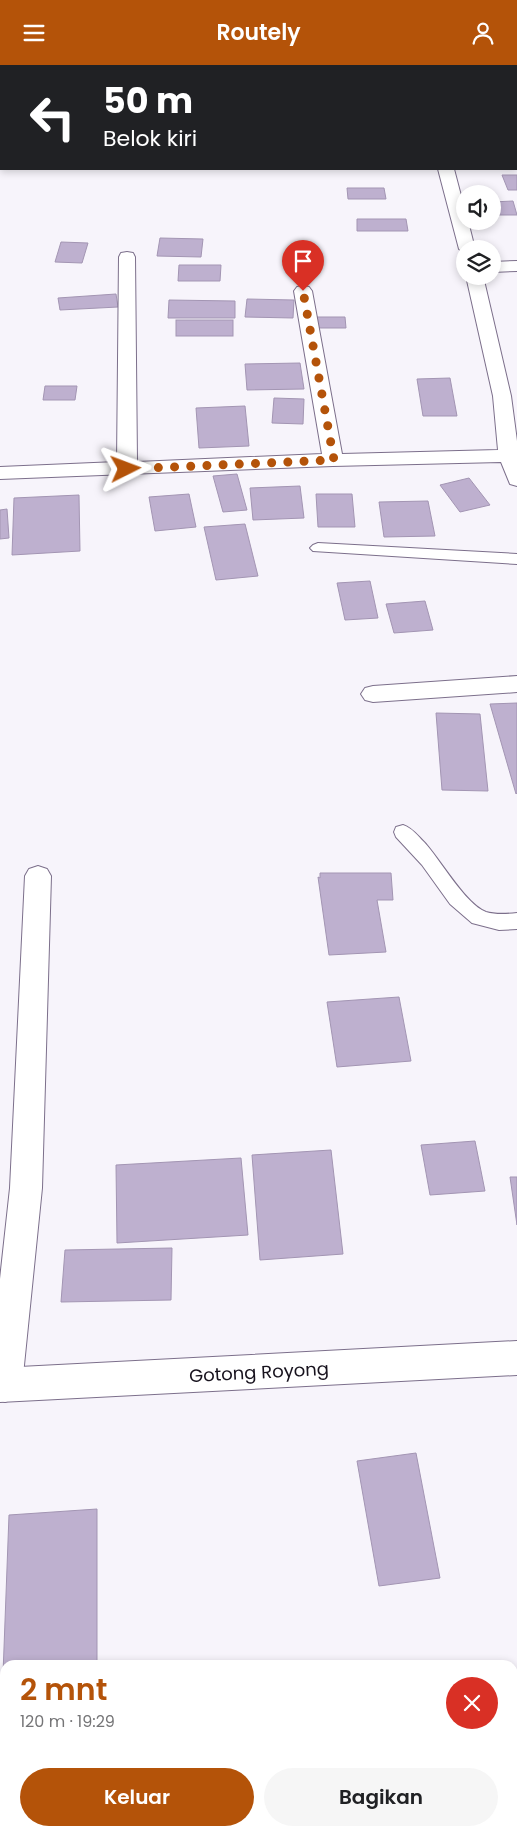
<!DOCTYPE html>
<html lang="id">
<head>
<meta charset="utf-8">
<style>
	body { margin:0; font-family:Poppins,sans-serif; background:#f6f6f6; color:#202124; height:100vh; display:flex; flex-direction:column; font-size:19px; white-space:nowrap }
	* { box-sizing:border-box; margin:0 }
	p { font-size:16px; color:#757577 }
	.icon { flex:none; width:28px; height:28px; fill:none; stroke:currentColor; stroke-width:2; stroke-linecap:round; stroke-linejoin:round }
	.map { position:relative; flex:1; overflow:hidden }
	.details { position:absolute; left:0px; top:1595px; width:518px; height:176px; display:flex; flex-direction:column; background:#fff; border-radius:15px 15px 0 0; box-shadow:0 2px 8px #0003 }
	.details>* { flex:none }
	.hud { position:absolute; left:0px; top:0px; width:518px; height:105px; box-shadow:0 2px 8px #0003; background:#202124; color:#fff; overflow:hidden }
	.tools { position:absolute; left:456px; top:120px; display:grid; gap:10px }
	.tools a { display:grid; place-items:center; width:45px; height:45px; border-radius:50%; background:#fff; box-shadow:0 2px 8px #0003; font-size:25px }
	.pin { position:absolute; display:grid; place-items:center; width:42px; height:42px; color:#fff; margin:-51px -21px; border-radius:50% 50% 50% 0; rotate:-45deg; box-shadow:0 0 5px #0007 }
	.pin .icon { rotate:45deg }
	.me { position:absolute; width:55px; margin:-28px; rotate:87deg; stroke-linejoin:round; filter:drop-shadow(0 0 4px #0008) }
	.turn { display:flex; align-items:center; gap:18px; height:105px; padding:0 20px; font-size:22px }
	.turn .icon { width:65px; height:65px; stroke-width:2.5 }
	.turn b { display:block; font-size:35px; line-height:42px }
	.round { display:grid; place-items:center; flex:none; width:52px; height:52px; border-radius:26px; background:#f6f6f6 }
	.head { display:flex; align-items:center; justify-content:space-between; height:85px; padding:0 20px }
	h1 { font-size:30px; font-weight:600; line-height:38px; color:#b45309 }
	.cta { display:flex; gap:10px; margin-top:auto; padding:10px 20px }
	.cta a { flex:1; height:58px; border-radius:30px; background:#b45309; color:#fff; font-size:20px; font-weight:600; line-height:58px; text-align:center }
	.cta a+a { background:#f6f6f6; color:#202124 }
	header { display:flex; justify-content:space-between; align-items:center; height:65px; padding:0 20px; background:#b45309; color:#fff; font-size:22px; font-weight:600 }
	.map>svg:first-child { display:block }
	.building { fill:#beb0cf; stroke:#a395b3 }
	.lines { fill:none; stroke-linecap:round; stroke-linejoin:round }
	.service-casing { stroke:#7c6f8b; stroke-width:2 }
	.minor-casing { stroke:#7c6f8b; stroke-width:2 }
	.tertiary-casing { stroke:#7c6f8b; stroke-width:2 }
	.service { fill:#fff; fill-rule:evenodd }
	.minor { fill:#fff; fill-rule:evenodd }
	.tertiary { fill:#fff; fill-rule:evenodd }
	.route { stroke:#b45309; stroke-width:9; stroke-dasharray:0 16.2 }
	.labels { text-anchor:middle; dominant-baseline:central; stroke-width:4.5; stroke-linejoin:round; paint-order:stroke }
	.near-street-label { font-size:18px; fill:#17121d; stroke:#fff }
</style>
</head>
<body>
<header><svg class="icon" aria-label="menu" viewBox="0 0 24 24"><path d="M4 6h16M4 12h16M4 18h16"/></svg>Routely<svg class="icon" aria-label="person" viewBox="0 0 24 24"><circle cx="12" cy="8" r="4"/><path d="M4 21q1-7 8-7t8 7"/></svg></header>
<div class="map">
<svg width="517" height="1771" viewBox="0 0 517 1771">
	<rect width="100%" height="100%" fill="#f7f4fb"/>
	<!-- building -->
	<g class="building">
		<polygon points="502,110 517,110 517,125 508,125"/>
		<polygon points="347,123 384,123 386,134 348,134"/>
		<polygon points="513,136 517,150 492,150 492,137"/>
		<polygon points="357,154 406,154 408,166 357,166"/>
		<polygon points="160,173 203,174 201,192 157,191"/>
		<polygon points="61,177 88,178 82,198 55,197"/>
		<polygon points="179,200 221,200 220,216 178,216"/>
		<polygon points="116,229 118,242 60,245 58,233"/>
		<polygon points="247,234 294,235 293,253 245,252"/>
		<polygon points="169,235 235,236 235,253 168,253"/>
		<polygon points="313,252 345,252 346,263 313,263"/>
		<rect x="176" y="255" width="57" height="16"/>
		<polygon points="300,298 304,324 247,325 245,299"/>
		<polygon points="450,313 457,351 423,351 417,314"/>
		<polygon points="45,321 77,321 75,335 43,335"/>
		<polygon points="274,333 304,334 303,359 272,358"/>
		<polygon points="245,341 249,381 199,383 196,343"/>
		<polygon points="237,409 247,445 223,447 213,411"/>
		<polygon points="469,413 490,440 460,447 440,420"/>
		<polygon points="300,421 304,453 253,455 250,423"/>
		<polygon points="189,429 196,462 155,466 149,432"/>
		<polygon points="316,429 352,429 355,462 318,462"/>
		<polygon points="79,430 80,486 12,490 14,433"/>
		<polygon points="428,436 435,471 384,472 379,437"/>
		<polygon points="7,444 9,473 0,474 0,445"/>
		<polygon points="245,459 258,511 216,515 204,462"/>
		<polygon points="370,516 378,553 345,555 337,518"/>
		<polygon points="425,536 433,565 394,568 386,539"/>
		<polygon points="517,638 517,728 516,729 490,639"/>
		<polygon points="436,648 480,649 488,726 442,725"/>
		<polygon points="320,808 391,808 393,835 377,835 386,887 329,890 318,812 320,813"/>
		<polygon points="399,932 411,996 337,1002 327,937"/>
		<polygon points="475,1076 485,1126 430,1130 421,1080"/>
		<polygon points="331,1085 343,1189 260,1195 252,1090"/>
		<polygon points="241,1093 248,1170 117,1178 116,1100"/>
		<polygon points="510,1112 517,1112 517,1160"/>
		<polygon points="172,1183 171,1235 61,1237 65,1185"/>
		<polygon points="416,1388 440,1513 379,1521 357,1396"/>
		<polygon points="97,1444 97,1600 5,1600 5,1635 2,1636 9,1450"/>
		<polygon points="118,1766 125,1766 125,1771 89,1771"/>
	</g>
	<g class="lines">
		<!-- service casing -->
		<g class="service-casing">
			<g id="service">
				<polygon points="318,478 517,489 517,499 313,486 310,483 313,480"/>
				<path d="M403 760C412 763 417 770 424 777 440 794 465 839 486 847 496 850 507 849 517 848V864L499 865 472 858 450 839 422 800 396 772 394 767 396 762Z"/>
			</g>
		</g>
		<!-- minor casing -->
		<g class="minor-casing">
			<g id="minor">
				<polygon points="411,0 425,0 426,1 412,1"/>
				<polygon points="438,104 454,104 465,146 465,156 468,156 475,184 465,184 465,189 459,184"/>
				<polygon points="127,187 133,188 135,192 137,397 322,389 294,226 297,222 303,221 309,222 312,226 342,389 498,385 493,331 466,211 483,211 511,331 517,376 517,421 510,419 501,397 333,401 0,414 0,402 117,397 119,192 121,188"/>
				<polygon points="517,196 517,206 492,207 492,197"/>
				<polygon points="517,611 517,627 373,637 365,635 361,629 365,623 373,621"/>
				<polygon points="38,801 47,804 51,811 42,1123 22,1320 17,1332 5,1337 0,1335 0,1214 10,1123 25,811 29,804"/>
			</g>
		</g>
		<!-- tertiary casing -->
		<g class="tertiary-casing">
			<polygon id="tertiary" points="517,1276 517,1310 0,1337 0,1303"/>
		</g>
		<!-- service -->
		<use href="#service" class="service"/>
		<!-- minor -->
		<use href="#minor" class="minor"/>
		<!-- tertiary -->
		<use href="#tertiary" class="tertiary"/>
	</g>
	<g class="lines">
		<!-- route -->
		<polyline class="route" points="126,404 334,395 303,226"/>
	</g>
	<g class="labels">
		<!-- near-street labels -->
		<g class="near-street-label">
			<text transform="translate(259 1307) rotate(-3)">Gotong Royong</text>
		</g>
	</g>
</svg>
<div class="tools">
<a><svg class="icon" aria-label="sound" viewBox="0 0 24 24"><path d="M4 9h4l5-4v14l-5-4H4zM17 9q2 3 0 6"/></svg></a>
<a><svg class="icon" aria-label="layers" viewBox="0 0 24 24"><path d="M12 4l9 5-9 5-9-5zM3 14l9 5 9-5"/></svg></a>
</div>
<div class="pin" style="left:303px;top:226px;background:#d93025"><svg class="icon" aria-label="arrive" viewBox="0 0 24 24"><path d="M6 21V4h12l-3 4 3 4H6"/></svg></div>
<svg class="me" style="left:126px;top:404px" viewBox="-20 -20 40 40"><path d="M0-17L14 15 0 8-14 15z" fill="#b45309" stroke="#fff" stroke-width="4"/></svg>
<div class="hud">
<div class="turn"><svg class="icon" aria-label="left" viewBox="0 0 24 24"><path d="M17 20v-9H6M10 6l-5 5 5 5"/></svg><div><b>50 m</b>Belok kiri</div></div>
</div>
<section class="details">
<div class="head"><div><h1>2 mnt</h1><p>120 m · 19:29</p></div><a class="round" style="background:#d93025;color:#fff"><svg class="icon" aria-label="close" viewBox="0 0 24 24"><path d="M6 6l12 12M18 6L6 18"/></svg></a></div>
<div class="cta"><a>Keluar</a><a>Bagikan</a></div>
</section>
</div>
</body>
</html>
